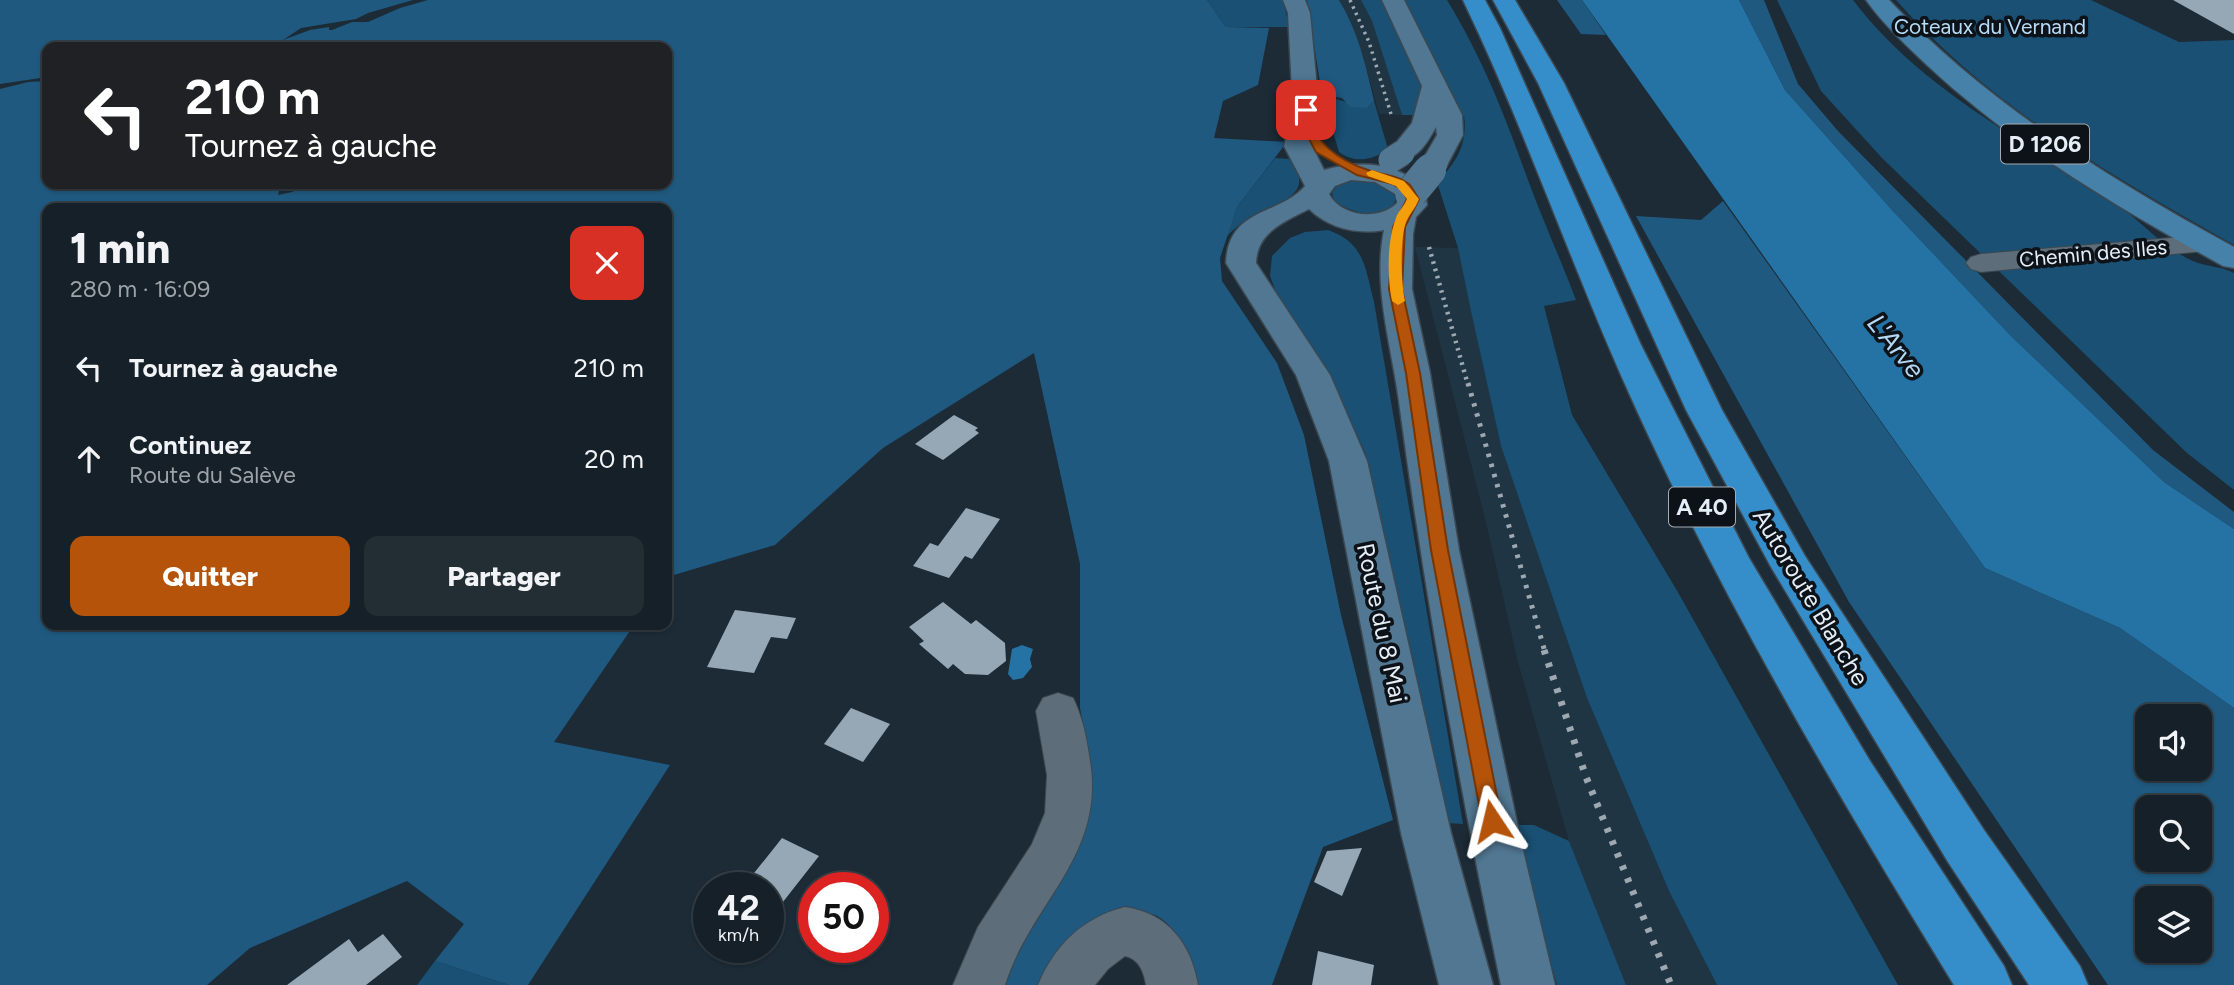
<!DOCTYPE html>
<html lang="fr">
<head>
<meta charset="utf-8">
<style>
	body { margin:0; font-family:Figtree,sans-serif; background:#222d34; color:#f1f3f6; height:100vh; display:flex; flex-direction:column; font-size:26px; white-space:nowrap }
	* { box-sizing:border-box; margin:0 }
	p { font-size:23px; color:#9da3a8 }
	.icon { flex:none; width:38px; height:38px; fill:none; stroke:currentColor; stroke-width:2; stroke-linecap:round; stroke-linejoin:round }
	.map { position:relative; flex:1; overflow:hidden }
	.side { position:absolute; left:42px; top:203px; width:630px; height:427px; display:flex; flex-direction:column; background:#152028; border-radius:14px; box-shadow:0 2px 5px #0004,0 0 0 2px #343e45 }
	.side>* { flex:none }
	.guide { position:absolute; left:42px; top:42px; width:630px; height:147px; border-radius:14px; box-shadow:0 2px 5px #0004,0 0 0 2px #343e45; background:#202124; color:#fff; overflow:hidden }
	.fabs { position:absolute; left:2135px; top:704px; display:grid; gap:14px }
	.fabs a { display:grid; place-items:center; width:77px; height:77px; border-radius:14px; background:#152028; box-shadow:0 2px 5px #0004,0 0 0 2px #343e45; font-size:35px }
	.speed { position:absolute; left:693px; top:872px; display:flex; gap:14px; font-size:35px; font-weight:700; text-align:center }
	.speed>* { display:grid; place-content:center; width:91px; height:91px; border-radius:50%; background:#152028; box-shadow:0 2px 5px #0004,0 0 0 2px #343e45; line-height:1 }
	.speed small { font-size:18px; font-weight:400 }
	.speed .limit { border:10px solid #d22; background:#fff; color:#111 }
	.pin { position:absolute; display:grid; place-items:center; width:60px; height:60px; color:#fff; margin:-30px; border-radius:14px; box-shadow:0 4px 10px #0006 }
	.me { position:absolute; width:77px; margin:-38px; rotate:350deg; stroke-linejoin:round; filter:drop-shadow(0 0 5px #0008) }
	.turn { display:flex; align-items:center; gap:24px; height:147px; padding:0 28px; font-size:32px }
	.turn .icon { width:91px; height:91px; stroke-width:2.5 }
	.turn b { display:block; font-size:49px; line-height:60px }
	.round { display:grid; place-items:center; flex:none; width:74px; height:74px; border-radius:14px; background:#222d34 }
	.headline { display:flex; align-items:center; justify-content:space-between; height:119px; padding:0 28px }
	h1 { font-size:42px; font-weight:800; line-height:52px }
	.action { display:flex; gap:14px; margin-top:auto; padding:14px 28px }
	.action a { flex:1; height:80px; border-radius:14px; background:#b45309; color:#fff; font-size:28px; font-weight:800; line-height:80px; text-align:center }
	.action a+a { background:#222d34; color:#f1f3f6 }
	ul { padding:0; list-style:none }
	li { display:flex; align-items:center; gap:21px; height:91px; padding:0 28px }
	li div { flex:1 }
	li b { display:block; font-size:26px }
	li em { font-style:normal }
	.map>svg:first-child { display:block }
	.built { fill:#203544 }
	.green { fill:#195073 }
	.forest { fill:#1f597f; fill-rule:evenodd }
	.water { fill:#2572a4 }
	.building { fill:#96a8b6 }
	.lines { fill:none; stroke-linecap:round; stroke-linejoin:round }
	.street-casing { stroke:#3c4851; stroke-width:2 }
	.secondary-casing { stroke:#3c4851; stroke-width:3 }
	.primary-casing { stroke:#3c4851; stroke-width:3 }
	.highway-casing { stroke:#3c4851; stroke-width:3 }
	.street { fill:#5d6d7a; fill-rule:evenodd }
	.secondary { fill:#517792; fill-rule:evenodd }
	.primary { fill:#4581a9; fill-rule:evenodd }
	.highway { fill:#358ec9; fill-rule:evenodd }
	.rail-far3 { stroke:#9da8b1; stroke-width:3.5; stroke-dasharray:2.5 4.5; stroke-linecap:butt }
	.rail-far2 { stroke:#9da8b1; stroke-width:4.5; stroke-dasharray:2.5 5; stroke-linecap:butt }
	.rail-far1 { stroke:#9da8b1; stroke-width:5; stroke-dasharray:3.5 7; stroke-linecap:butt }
	.rail { stroke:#9da8b1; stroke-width:7; stroke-dasharray:4.5 9; stroke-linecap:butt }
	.secondary-bridge-far1-casing { stroke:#3c4851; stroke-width:27; stroke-linecap:butt }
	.secondary-bridge-casing { stroke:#3c4851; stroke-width:33; stroke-linecap:butt }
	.secondary-bridge-far1 { stroke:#517792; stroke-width:25 }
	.secondary-bridge { stroke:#517792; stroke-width:32 }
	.route { fill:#b45309; stroke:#753606; stroke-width:2 }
	.slow { fill:#f59e0b }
	.labels { text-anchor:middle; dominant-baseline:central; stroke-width:7; stroke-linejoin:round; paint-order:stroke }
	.far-park-label { font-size:21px; fill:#b7dcf8; stroke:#0c1217 }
	.far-street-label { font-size:21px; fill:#e5eef6; stroke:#0c1217 }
	.shield { fill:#0c1217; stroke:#a4acb3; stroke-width:2 }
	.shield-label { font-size:23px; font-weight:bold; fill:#e5eef6 }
	.street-label { font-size:24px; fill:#e5eef6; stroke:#0c1217 }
	.water-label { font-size:26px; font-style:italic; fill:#b4d8f5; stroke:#0c1217 }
</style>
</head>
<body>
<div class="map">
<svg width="2234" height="985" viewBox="0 0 2234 985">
	<rect width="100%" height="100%" fill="#1c2b36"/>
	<!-- built -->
	<g class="built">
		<polygon points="1339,0 1361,0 1372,21 1402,115 1379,114 1363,56 1348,16"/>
		<polygon points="1415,247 1458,248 1501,446 1587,698 1669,891 1717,985 1626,985 1569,841 1518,662 1485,518"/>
	</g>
	<!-- green -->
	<g class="green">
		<polygon points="1207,0 1283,0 1289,27 1226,27"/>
		<path d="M1361 0H1447C1483 59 1505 116 1528 180 1543 221 1561 260 1576 300L1544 306 1572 415 1679 594 1898 985H1717L1669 891 1587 698 1501 446 1471 311 1458 248 1437 182C1456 163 1468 144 1464 116L1402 115 1372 21Z"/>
		<path d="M1777 0H1853C1922 91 2025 140 2117 204 2142 222 2163 248 2193 261 2207 267 2221 266 2234 273V490L2187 453 1882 158 1821 91Z"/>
		<path d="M1896 0H2091L2179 42 2234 40V245C2113 177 1988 105 1896 0Z"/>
		<path d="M1322 95 1367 108 1374 101 1388 149C1374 160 1355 164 1339 152Z"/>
		<path d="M1275 158 1290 159C1318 197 1276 201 1251 217 1242 222 1234 229 1226 237L1237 207Z"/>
		<path d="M1352 181C1368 180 1387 182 1396 198 1390 224 1347 213 1334 200L1332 193 1337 186Z"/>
		<path d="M1328 230C1365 243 1365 268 1374 302L1463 824 1447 823 1366 455 1335 385 1279 300 1270 276 1272 256 1290 238 1305 232Z"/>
		<polygon points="1513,825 1534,825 1569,841 1626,985 1557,985"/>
		<polygon points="435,961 509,985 417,985"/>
	</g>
	<!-- forest -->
	<g class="forest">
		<path d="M0 0H413L368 13 356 19 301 28 283 40 310 30 329 27V30H332L352 22H368L400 8 428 0H1207L1226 27 1269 28 1258 85 1223 101 1214 138 1287 142 1237 207 1220 258 1222 281 1277 363 1304 435 1341 615 1393 820 1323 847 1272 985H1191C1190 959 1181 930 1157 916 1150 912 1137 912 1129 910L1048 985H997L1086 817 1092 770 1080 708V564L1034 353 883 448 775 545 667 577V208H47V625H634L554 742 670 765 528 985H509L435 961 464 924 407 881 250 948 207 985H0V89L28 82 47 81V184H281L278 195 292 192 306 184H667V47H47V77L0 84Z"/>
		<path d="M1307 0H1339C1358 31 1366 66 1374 101L1367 108 1350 107 1342 98 1322 95Z"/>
		<polygon points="1557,0 1582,0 1606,35 1581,34"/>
		<polygon points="1739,0 1764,0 1798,84 1838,131 2153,450 2234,512 2234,529 2164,482 2010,335 1892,210 1785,90"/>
		<path d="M1723 201 1985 568 2120 628 2234 708V985H2108L1849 602 1636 216 1701 220ZM2147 716H2200V768H2147ZM2147 807H2200V859H2147ZM2147 898H2200V950H2147Z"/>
	</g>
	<!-- water -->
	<g class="water">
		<polygon points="1582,0 1739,0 1785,90 1892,210 2010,335 2164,482 2234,529 2234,708 2120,628 1985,568"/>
		<polygon points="1022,645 1033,649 1030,659 1032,667 1023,678 1013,680 1008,674 1012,649"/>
	</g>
	<!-- building -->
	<g class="building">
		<polygon points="2173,0 2234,0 2234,34"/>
		<polygon points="954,415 978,428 975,430 979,433 943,460 915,444"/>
		<polygon points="966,508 1000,519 972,559 965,556 949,578 913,566 930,543 938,546"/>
		<polygon points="943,602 971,624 976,620 1005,643 1006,661 988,675 965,674 953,664 948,669 919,644 924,641 909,627"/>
		<polygon points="735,610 796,618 787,639 771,637 754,673 707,667"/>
		<polygon points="851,708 890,724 863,762 824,744"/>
		<polygon points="782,838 819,856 768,921 768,887 743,887"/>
		<polygon points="1362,848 1342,896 1314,882 1327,851"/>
		<polygon points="383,934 402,957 366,985 287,985 349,939 358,952"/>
		<polygon points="1318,951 1374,965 1371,985 1312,985"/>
	</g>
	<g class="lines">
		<!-- street casing -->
		<g class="street-casing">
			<g id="street">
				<polygon points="2206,235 2216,238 2220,244 2216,250 1981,272 1971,269 1966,263 1971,257 1981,254"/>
				<path d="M1058 693 1073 698C1082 716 1086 735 1089 755 1108 855 1032 900 1005 985H953L978 927 1032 844 1045 813 1047 775 1036 711 1043 698Z"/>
				<path d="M1125 907C1168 913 1191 944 1198 985H1146C1144 972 1139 959 1125 956L1108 969 1095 985H1038C1055 945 1082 918 1125 907Z"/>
			</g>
		</g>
		<!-- secondary casing -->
		<g class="secondary-casing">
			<g id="secondary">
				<path d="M1283 0H1305L1310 13 1319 110 1312 146 1324 170C1357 160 1404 161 1425 193L1427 205 1416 217 1413 234 1412 289 1430 373 1459 550 1522 846 1555 985H1501C1461 794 1426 602 1400 409 1393 350 1372 289 1384 230 1358 235 1328 228 1309 209 1284 222 1257 232 1256 263L1330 375 1367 461 1451 833 1493 985H1439L1401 833 1329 461 1296 375 1226 263C1228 207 1279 216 1305 186L1284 146 1293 110 1288 13ZM1351 180 1375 182 1397 195V203C1379 221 1341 217 1329 194L1335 186Z"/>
				<path d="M1382 0H1404L1462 115 1463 135 1445 169 1435 171 1425 169 1421 163 1437 135 1436 127C1426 145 1415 164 1392 159L1388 153 1412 123 1422 86Z"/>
			</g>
		</g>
		<!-- primary casing -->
		<g class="primary-casing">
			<path id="primary" d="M1866 0H1889C1988 104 2108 178 2234 247V268L2223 266C2119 208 2015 147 1928 66 1907 46 1883 24 1866 0Z"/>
		</g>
		<!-- highway casing -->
		<g class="highway-casing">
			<g id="highway">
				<path d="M1463 0H1485L1500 28 1641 345 1749 558 1870 761 2004 966 2012 985H1954C1840 799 1729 611 1638 413 1575 277 1528 135 1463 0Z"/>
				<polygon points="1493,0 1515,0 1564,83 1722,410 1805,556 1984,830 2080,966 2088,985 2029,985 1948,862 1771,567 1686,410 1538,83"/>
			</g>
		</g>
		<!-- street -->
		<use href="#street" class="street"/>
		<!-- secondary -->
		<use href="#secondary" class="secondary"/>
		<!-- primary -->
		<use href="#primary" class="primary"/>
		<!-- highway -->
		<use href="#highway" class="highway"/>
		<!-- rail-far3 -->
		<polyline class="rail-far3" points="1350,0 1369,42 1391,114"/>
		<!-- rail-far2 -->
		<polyline class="rail-far2" points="1429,247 1468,385"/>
		<!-- rail-far1 -->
		<polyline class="rail-far1" points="1468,383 1545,652"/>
		<!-- rail -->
		<polyline class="rail" points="1544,650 1586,777 1671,985"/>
		<!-- secondary-bridge-far1 casing -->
		<g class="secondary-bridge-far1-casing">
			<g id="secondary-bridge-far1">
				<polyline points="1391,160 1402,153"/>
				<polyline points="1428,171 1435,163"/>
			</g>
		</g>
		<!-- secondary-bridge casing -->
		<g class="secondary-bridge-casing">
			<polyline id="secondary-bridge" points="1411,193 1430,170"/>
		</g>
		<!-- secondary-bridge-far1 -->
		<use href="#secondary-bridge-far1" class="secondary-bridge-far1"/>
		<!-- secondary-bridge -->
		<use href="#secondary-bridge" class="secondary-bridge"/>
	</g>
	<!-- route -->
	<path class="route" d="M1302 108 1311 110C1310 142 1340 161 1368 170 1381 175 1399 175 1410 185 1413 189 1416 195 1419 199L1405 227 1402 289 1420 373 1448 550 1502 821 1499 828 1492 830 1485 828 1482 821 1431 550 1406 373 1389 289 1393 227 1407 199 1402 190 1393 184 1357 175 1316 152 1300 122Z"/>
	<!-- slow -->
	<path class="slow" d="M1372 170 1404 181 1419 199C1416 207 1412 211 1408 218 1399 232 1401 284 1405 301L1398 305 1392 301C1387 277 1387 241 1396 218 1398 211 1404 207 1407 199L1396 186 1368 176 1366 173Z"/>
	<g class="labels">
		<!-- far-park labels -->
		<g class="far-park-label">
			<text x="1990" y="26">Coteaux du Vernand</text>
		</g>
		<!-- far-street labels -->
		<g class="far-street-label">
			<text transform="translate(2093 253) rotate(-5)">Chemin des Iles</text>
		</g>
		<!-- shield labels -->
		<g class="shield">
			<rect x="2001" y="124.5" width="88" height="39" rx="5"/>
			<rect x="1669" y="487.5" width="66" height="39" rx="5"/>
		</g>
		<g class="shield-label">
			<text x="2045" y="144">D 1206</text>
			<text x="1702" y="507">A 40</text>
		</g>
		<!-- street labels -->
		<g class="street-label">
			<text transform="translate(1811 597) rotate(59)">Autoroute Blanche</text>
			<text transform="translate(1382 623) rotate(78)">Route du 8 Mai</text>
		</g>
		<!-- water labels -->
		<g class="water-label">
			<text transform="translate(1896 346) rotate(51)">L'Arve</text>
		</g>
	</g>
</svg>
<div class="fabs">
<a><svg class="icon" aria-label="sound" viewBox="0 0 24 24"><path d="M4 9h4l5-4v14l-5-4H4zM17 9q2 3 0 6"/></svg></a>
<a><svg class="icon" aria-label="search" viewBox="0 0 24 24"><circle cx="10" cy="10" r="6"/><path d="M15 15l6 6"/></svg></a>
<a><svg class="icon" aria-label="layers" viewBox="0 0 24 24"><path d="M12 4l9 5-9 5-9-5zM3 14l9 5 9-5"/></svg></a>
</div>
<div class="speed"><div>42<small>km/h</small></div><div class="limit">50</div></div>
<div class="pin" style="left:1306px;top:110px;background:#d93025"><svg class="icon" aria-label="arrive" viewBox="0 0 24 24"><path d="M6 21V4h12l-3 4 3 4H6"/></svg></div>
<svg class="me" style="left:1492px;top:821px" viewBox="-20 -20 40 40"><path d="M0-17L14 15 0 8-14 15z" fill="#b45309" stroke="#fff" stroke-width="4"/></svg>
<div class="guide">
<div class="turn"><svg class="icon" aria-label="left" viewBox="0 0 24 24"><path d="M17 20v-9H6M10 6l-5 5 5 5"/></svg><div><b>210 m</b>Tournez à gauche</div></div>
</div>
<section class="side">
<div class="headline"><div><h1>1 min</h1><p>280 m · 16:09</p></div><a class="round" style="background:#d93025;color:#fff"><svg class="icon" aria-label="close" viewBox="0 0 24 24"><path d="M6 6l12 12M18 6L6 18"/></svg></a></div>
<ul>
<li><svg class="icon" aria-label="left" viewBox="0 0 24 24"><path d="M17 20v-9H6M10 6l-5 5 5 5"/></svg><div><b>Tournez à gauche</b></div><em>210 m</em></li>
<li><svg class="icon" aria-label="ahead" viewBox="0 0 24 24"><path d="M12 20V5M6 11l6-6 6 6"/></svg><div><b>Continuez</b><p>Route du Salève</p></div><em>20 m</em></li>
</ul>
<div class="action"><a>Quitter</a><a>Partager</a></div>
</section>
</div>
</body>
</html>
